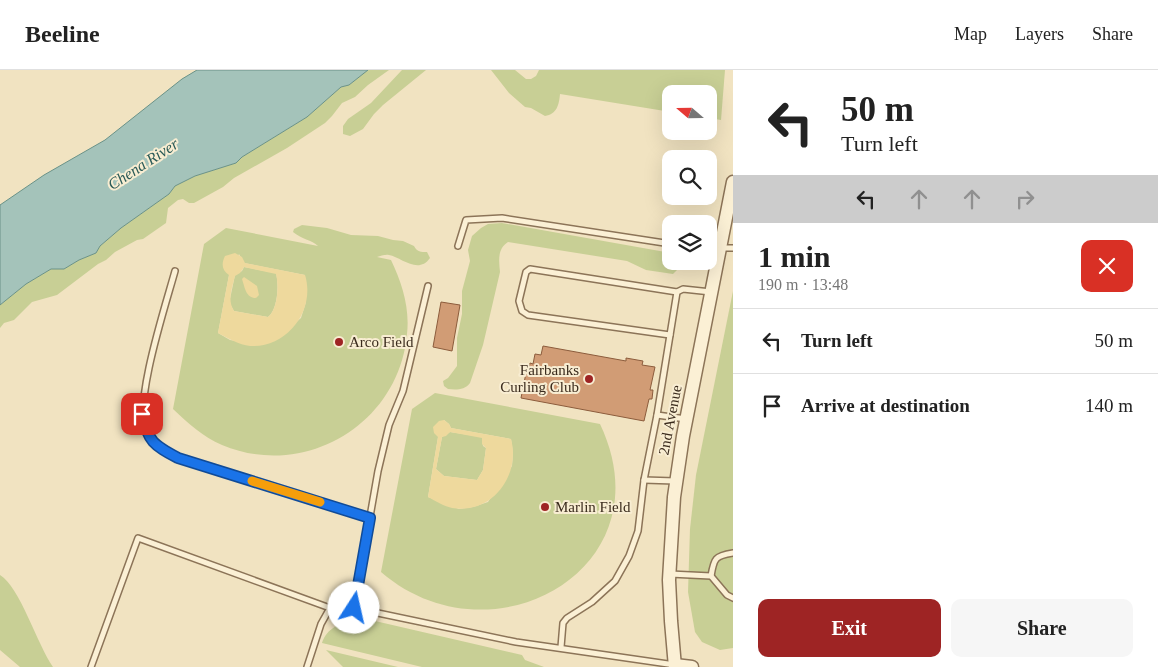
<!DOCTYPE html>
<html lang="en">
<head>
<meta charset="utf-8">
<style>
	body { margin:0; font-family:"Times New Roman",serif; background:#f6f6f6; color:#222; height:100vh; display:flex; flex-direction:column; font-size:19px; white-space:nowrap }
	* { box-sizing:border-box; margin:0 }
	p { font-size:16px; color:#767676 }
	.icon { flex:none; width:28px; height:28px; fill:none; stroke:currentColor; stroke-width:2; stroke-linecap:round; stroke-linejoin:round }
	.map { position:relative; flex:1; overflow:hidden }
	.drawer { display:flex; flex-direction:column; background:#fff; width:425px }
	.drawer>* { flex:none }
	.top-card { background:#fff; color:#222; overflow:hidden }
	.needle { width:32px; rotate:290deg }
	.tools { position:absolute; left:662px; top:15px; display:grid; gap:10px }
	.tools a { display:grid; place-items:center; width:55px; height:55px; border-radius:10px; background:#fff; box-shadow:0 5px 20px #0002; font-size:25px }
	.pin { position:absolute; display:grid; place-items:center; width:42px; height:42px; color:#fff; margin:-21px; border-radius:10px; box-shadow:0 2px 8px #0006 }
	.me { position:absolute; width:55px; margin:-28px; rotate:10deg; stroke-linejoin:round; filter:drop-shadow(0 0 4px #0008) }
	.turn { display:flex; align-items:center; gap:18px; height:105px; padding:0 25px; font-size:22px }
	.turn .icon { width:65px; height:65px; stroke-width:2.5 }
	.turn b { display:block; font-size:35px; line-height:42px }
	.lanes { display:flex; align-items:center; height:48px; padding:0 25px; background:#0003; justify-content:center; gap:25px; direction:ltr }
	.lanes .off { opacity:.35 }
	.round { display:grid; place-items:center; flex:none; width:52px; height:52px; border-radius:10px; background:#f6f6f6 }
	.headline { display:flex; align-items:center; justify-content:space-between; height:85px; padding:0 25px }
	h1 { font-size:30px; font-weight:800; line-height:38px }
	.button { display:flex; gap:10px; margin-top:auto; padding:10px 25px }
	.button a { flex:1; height:58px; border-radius:10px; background:#9e2424; color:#fff; font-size:20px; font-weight:800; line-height:58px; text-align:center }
	.button a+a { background:#f6f6f6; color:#222 }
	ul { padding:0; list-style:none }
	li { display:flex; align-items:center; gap:15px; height:65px; padding:0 25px; border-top:1px solid #e0e0e0 }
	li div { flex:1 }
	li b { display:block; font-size:19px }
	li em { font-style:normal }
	header { display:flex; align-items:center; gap:30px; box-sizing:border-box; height:70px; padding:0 25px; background:#fff; border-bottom:1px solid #e0e0e0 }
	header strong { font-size:24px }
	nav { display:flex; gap:28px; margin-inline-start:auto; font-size:18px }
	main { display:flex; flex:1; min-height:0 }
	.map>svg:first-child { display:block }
	.green { fill:#c8cf95; fill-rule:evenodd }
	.sand { fill:#eed99d; fill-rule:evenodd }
	.water { fill:#a4c3ba; stroke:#6a9288 }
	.building { fill:#d19c75; stroke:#8c5c3c }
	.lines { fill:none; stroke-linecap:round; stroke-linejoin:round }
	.service-casing { stroke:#8c7458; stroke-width:8 }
	.tertiary-casing { stroke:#8c7458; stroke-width:15 }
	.service { stroke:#fbf0d5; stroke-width:5 }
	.tertiary { stroke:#fbf0d5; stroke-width:12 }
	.route-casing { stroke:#114b97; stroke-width:12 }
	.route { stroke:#1a73e8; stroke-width:9 }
	.slow { stroke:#f59e0b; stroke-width:9 }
	.poi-dot { fill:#9e2424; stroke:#f8edd2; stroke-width:2 }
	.labels { text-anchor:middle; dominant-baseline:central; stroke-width:4; stroke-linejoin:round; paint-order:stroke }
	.poi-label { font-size:15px; fill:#3a2b1d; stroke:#f8edd2; text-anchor:start }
	.street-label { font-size:15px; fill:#3a2b1d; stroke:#f8edd2 }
	.water-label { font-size:16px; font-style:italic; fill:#2b5b58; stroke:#f8edd2 }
</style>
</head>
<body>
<header>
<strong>Beeline</strong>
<nav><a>Map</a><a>Layers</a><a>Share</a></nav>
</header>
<main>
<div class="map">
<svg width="733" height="597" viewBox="0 0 733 597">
	<rect width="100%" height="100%" fill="#f1e3c1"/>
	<!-- green -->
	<g class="green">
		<polygon points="368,0 389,0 368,15 355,27 342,33 332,46 325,53 287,78 234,108 223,117 194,133 189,133 183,129 178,130 168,138 166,153 143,169 137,170 115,182 106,190 98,194 57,225 32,232 14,250 4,253 0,258 0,235 26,214 51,199 64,199 79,190 96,183 100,176 121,158 169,124 175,116 195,106 236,93 242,87 307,47 341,17 349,15"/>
		<polygon points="402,0 426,0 383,35 374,44 363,59 350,66 343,64 343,56 348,49 371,33"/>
		<path d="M491 0H515L526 9H531L536 6 539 0H725L721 50 709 48V24H671V42L560 24C559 35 557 44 545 46L531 38 525 37 509 23Z"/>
		<path d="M502 153 671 183V191H679L677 200 673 204 646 200 627 191 508 172C497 179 499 191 500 202L483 275 470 313C465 320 456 320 448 319L444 316 443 311 448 308 457 296V268L462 244V221L470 191 468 180 472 166 481 158 488 154Z"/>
		<path d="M302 155 327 158 351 165 378 166 393 170 403 171 414 176C417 182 421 182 427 182L430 188C418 205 401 187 389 185 385 184 381 186 377 187L391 190C402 213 410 238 407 264 399 354 305 410 222 375 203 367 188 353 173 339L204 174 226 158 318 176C312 170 301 169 293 162L294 159ZM239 184 244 193 305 205 306 232 301 248 276 270 259 275 230 270 218 263 229 205Z"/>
		<path d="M244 197 276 203C279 215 278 239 268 247L234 241 230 234V229L235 205 242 201Z"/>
		<polygon points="733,221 733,578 720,580 702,572 695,562 688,522 690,459 696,405"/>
		<path d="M435 323 600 354C669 499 491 597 381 502L412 339ZM444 350 449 354 451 358 511 369 513 383 512 396 488 432 473 437 459 439 428 427 438 367Z"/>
		<polygon points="450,362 482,367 483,376 486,378 483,400 477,410 444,406 436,399 442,367"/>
		<path d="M0 505C20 517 37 574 53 597H20L0 580Z"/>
		<path d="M354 550 375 551 522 585 525 590 544 597H422L322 573C327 558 340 553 354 550Z"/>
		<polygon points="326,580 398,597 343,597"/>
	</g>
	<!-- sand -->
	<g class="sand">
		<path d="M235 183 242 187 245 193 305 205C316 240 287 278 250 276 239 275 228 268 218 263L229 205C222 200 221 194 225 186ZM244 197 276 204C279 216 278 239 268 247L234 241C227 230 232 218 235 206L240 203Z"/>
		<path d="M244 207 257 216 259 225 256 228C246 228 245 218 242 209Z"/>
		<path d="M444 350 449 354 451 358 511 369C521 405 492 445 452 438 443 436 436 431 428 427L438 367 434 363 433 357 439 351ZM450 362 482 368V374L486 378 483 400 477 410 444 406 436 399 442 367 446 366Z"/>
	</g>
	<!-- water -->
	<polygon class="water" points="197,0 368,0 349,15 341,17 307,47 242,87 236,93 195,106 175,116 169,124 121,158 100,176 96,183 79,190 64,199 51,199 26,214 0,235 0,135 44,105 105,70 182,9"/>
	<!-- building -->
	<g class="building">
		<polygon points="441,232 460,235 452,281 433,277"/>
		<polygon points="543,276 626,291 626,288 643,291 642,295 655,297 650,320 653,320 652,329 649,329 644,351 521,328 527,298 529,298 530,293 533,294 535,284 541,285"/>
	</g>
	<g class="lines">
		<!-- service casing -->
		<g class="service-casing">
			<g id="service">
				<polyline points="458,176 466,150 502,148 671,174"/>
				<polyline points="709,178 733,178"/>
				<path d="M175 201C166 234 133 334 146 362 152 376 166 382 178 388L369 448"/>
				<polyline points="670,265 528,245 522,241 519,231 526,202 530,199 677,222"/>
				<polyline points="657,345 686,349"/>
				<polyline points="644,410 675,411"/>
				<polyline points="670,504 711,506 727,525 733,528"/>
				<path d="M711 506C714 488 715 486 733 483"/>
				<polyline points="354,538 378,401 389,355 403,321 428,216"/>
				<polyline points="561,577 563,553 567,548 592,532 615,511 629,486 638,461 644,410 657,345 677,222 683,219 711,222"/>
				<polyline points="91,597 138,468 330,538"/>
				<polyline points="307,597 321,554 330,538 354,538 516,572 675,595"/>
			</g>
		</g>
		<!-- tertiary casing -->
		<g class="tertiary-casing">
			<g id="tertiary">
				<polyline points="675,595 692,597"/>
				<polyline points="675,597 671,551 669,510 674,427 683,366 733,112"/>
			</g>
		</g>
		<!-- service -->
		<use href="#service" class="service"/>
		<!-- tertiary -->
		<use href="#tertiary" class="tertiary"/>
	</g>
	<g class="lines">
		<!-- route casing -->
		<g class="route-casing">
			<path id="route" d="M142 344C148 372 154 375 178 388L370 448 354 538"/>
		</g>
		<!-- route -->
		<use href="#route" class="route"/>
		<!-- slow -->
		<polyline class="slow" points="252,411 320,432"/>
	</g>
	<!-- markers -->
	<g class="poi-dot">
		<circle cx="339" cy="272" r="5"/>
		<circle cx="589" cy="309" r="5"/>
		<circle cx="545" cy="437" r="5"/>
	</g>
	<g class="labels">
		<!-- poi labels -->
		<g class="poi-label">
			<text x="349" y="272">Arco Field</text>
			<text x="579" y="300" text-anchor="end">Fairbanks<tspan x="579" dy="17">Curling Club</tspan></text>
			<text x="555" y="437">Marlin Field</text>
		</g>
		<!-- street labels -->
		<g class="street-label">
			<text transform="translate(670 350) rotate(-79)">2nd Avenue</text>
		</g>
		<!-- water labels -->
		<g class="water-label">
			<text transform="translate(143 94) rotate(-33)">Chena River</text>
		</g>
	</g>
</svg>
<div class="tools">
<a><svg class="needle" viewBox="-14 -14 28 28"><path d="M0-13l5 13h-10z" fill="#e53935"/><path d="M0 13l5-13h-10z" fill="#767676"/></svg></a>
<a><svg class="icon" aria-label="search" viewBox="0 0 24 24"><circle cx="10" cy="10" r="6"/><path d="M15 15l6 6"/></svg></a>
<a><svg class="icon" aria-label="layers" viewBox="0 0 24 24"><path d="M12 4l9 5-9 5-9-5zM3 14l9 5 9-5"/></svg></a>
</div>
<div class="pin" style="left:142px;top:344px;background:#d93025"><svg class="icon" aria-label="arrive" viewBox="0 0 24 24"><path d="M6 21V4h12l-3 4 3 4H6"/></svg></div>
<svg class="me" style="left:354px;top:538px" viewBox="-20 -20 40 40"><circle r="19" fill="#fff"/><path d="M0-13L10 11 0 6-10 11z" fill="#1a73e8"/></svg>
</div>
<section class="drawer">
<div class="top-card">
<div class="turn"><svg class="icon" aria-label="left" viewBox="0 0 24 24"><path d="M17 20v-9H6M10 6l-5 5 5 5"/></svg><div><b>50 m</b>Turn left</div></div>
<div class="lanes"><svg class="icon" aria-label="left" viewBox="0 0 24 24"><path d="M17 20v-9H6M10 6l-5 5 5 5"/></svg><svg class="icon off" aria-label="ahead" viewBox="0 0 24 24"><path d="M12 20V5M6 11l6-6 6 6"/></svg><svg class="icon off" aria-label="ahead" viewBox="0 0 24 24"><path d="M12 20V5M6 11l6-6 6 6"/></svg><svg class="icon off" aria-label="right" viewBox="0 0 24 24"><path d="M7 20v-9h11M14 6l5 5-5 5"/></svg></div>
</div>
<div class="headline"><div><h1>1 min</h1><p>190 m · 13:48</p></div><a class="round" style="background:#d93025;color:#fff"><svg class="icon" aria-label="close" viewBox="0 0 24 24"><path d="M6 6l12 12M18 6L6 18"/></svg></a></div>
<ul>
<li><svg class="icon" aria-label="left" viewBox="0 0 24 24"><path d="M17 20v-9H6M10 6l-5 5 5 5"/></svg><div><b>Turn left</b></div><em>50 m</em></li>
<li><svg class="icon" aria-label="arrive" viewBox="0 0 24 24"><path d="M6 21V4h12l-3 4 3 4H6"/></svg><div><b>Arrive at destination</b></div><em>140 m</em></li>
</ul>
<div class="button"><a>Exit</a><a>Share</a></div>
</section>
</main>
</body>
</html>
